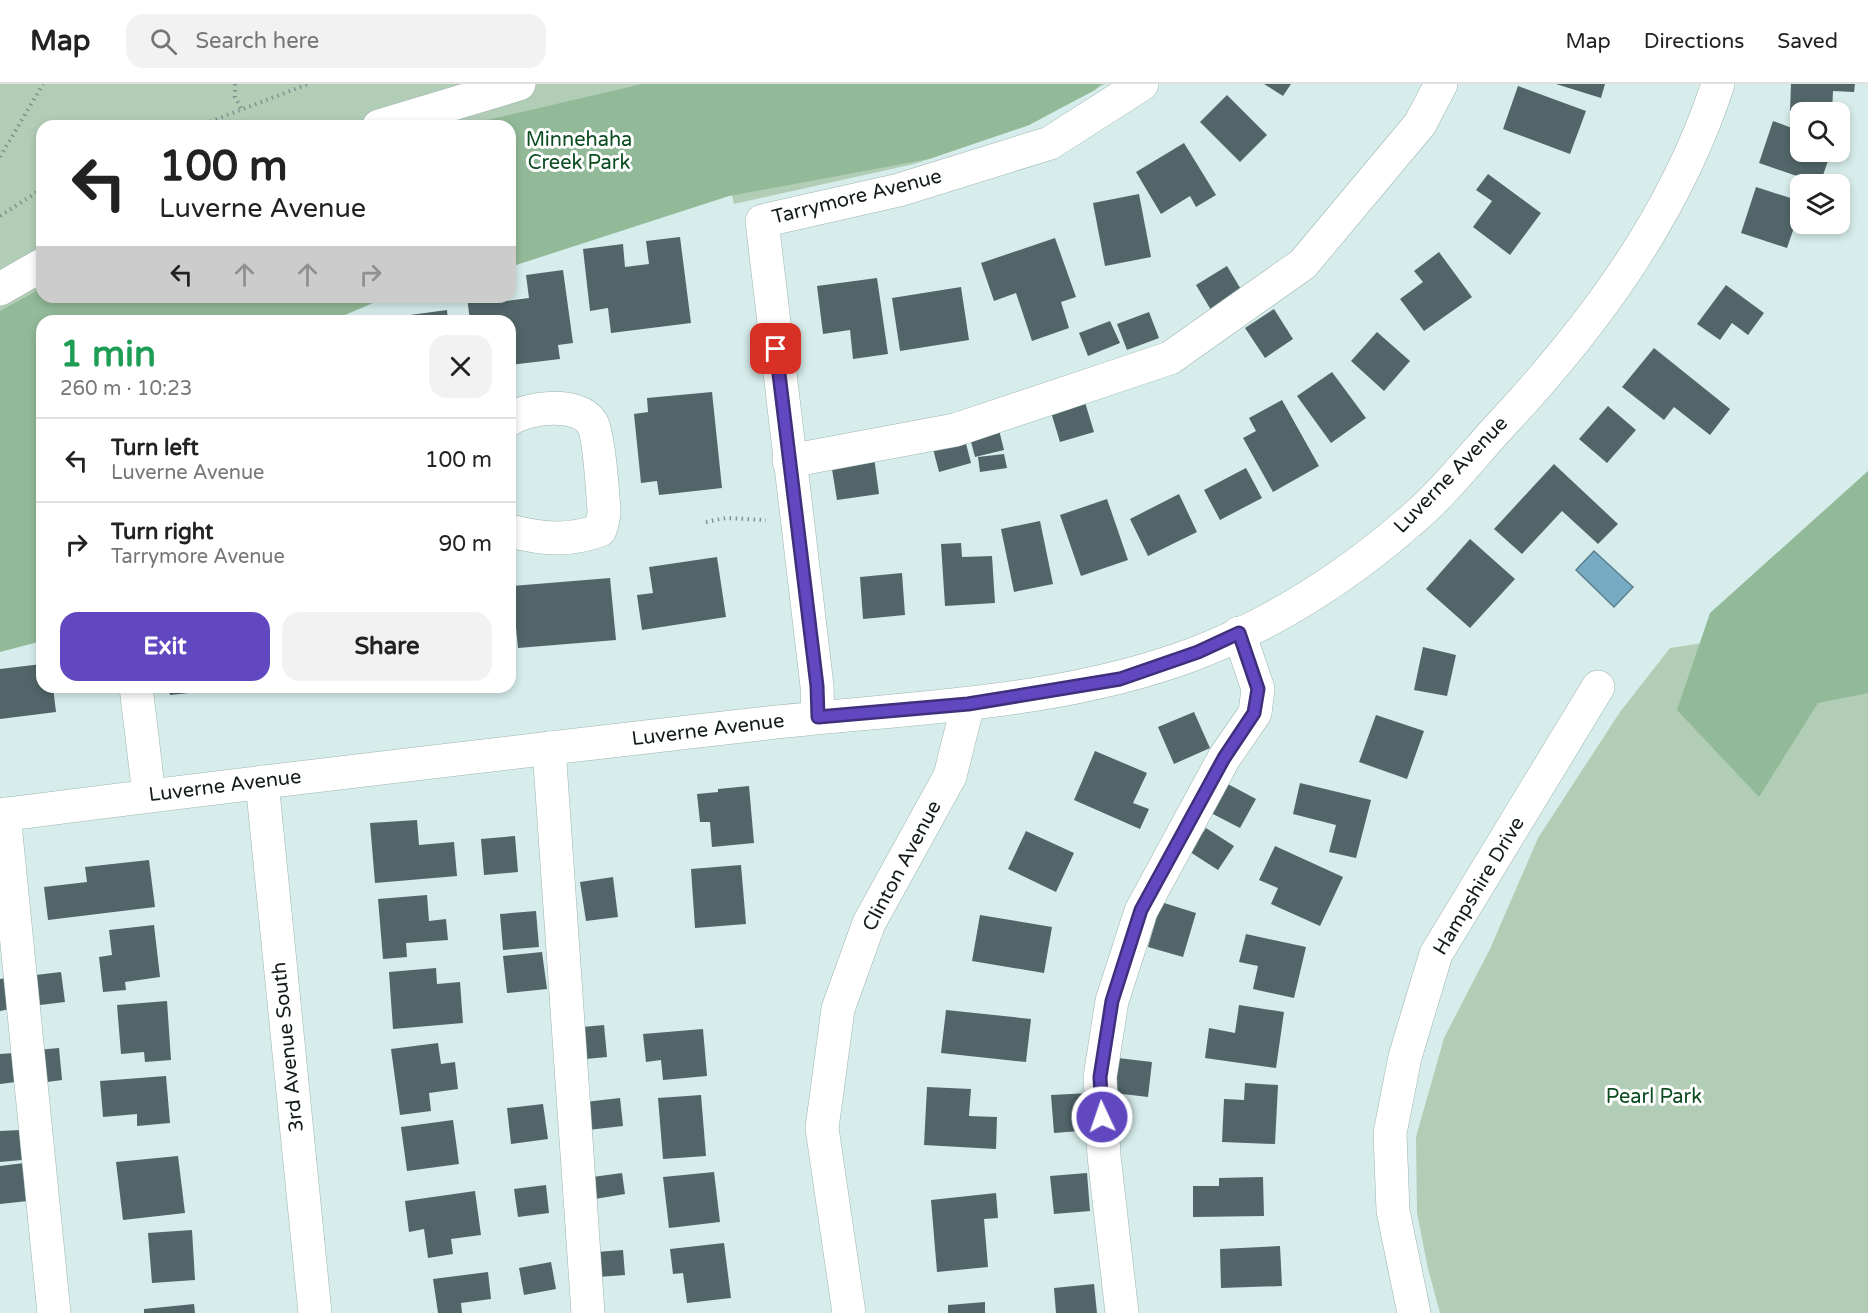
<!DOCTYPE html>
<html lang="en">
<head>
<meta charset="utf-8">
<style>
	body { margin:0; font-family:"Varela Round",sans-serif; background:#f2f2f2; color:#222; height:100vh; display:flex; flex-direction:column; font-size:22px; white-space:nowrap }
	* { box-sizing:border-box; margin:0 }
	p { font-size:20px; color:#767676 }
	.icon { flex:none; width:33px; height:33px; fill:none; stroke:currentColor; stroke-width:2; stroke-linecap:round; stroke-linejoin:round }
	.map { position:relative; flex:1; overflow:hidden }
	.panel { position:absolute; left:36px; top:231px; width:480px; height:378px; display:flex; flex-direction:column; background:#fff; border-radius:18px; box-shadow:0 3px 9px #0003 }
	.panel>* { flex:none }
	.top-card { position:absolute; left:36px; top:36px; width:480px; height:183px; border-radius:18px; box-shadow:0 3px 9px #0003; background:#fff; color:#222; overflow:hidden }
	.buttons { position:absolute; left:1790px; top:18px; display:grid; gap:12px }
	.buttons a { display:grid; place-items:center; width:60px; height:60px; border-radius:12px; background:#fff; box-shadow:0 3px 9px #0003; font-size:30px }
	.pin { position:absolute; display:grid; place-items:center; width:51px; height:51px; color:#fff; margin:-26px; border-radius:12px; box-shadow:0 3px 9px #0006 }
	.me { position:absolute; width:66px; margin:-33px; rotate:357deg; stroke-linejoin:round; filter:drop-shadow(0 0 4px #0008) }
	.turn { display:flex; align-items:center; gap:21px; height:126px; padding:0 24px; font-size:27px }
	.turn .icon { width:78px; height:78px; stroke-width:2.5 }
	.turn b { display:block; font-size:42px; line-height:51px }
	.lanes { display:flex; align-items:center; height:57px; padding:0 24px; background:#0003; justify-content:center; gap:30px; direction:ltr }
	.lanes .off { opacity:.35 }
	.round { display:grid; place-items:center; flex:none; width:63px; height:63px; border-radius:18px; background:#f2f2f2 }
	.overview { display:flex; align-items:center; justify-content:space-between; height:102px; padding:0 24px }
	h1 { font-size:36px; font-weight:800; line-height:45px; color:#1e9e55 }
	.cta { display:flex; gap:12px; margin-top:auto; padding:12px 24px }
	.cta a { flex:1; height:69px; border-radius:18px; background:#6248c0; color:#fff; font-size:24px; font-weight:800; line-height:69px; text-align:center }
	.cta a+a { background:#f2f2f2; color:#222 }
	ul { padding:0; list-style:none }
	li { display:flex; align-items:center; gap:18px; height:84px; padding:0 24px; border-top:2px solid #e0e0e0 }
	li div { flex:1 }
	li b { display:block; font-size:22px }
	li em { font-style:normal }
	header { display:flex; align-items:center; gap:36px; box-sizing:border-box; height:84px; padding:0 30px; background:#fff; border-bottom:2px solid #e0e0e0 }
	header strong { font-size:28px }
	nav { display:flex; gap:33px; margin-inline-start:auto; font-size:21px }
	.search { width:420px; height:54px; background:#f2f2f2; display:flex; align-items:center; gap:15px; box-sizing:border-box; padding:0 21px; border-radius:18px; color:#767676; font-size:22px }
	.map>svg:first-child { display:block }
	.green { fill:#b2cdb5 }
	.forest { fill:#92ba98 }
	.water { fill:#76abc3; stroke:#588091; stroke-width:1.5 }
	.building { fill:#52666a }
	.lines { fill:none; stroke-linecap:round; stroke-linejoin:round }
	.minor-casing { stroke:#9db4b1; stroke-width:34 }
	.path { stroke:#80918f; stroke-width:4; stroke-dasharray:1.5 4.5; stroke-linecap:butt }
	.minor { stroke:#fff; stroke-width:33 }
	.route-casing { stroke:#402f7d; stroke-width:15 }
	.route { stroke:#6248c0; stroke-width:10 }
	.labels { text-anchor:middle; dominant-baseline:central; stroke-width:6; stroke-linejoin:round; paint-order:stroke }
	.park-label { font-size:20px; fill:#0c4c20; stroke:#fff }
	.street-label { font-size:20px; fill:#131c1b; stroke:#fff }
</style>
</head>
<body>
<header>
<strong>Map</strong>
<div class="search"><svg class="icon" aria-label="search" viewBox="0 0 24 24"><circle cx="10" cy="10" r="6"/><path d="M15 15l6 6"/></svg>Search here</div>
<nav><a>Map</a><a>Directions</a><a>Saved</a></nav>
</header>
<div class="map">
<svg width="1868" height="1229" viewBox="0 0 1868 1229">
	<rect width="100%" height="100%" fill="#d6edeb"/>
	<!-- green -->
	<g class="green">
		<polygon points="0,0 1105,0 1029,41 914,80 734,120 729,98 510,42 42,42 42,237 0,549"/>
		<polygon points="1868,534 1868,1229 1440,1229 1428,1185 1417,1129 1416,1053 1444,954 1490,865 1538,754 1620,628 1670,564"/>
	</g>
	<!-- forest -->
	<g class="forest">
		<polygon points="642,0 1101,0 1095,6 1029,41 929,75 729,112 510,183 510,42 462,42"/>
		<polygon points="42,204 42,213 387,213 331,237 42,237 42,557 0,568 0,227"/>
		<polygon points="1868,387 1868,609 1818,619 1759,713 1677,626 1710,529"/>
	</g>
	<!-- water -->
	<polygon class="water" points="1594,467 1633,503 1614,523 1576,486"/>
	<!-- building -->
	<g class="building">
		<polygon points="1264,0 1291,0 1283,12"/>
		<polygon points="1556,0 1605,0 1601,14"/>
		<polygon points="1791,0 1855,0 1854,8 1833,7 1832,28 1790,27"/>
		<polygon points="1518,2 1586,27 1570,70 1503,45"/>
		<polygon points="1227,11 1267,51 1240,78 1200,38"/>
		<polygon points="1773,37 1800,47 1800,68 1831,68 1820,100 1759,79"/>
		<polygon points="1184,59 1216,111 1196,123 1190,112 1161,130 1136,88"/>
		<polygon points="1488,90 1541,129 1510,171 1473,143 1492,117 1476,106"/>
		<polygon points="1756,103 1800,117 1800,126 1787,164 1741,149"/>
		<polygon points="1139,110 1151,173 1105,182 1093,119"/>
		<polygon points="680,153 691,239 611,249 608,224 590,227 583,165 623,160 625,183 649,180 646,157"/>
		<polygon points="1055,154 1076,213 1061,218 1069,244 1032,257 1016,209 994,217 981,179"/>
		<polygon points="1439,168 1472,213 1424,247 1400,215 1423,198 1414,187"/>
		<polygon points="1227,182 1242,207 1211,226 1196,201"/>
		<polygon points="563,186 573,259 558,261 560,275 510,281 510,237 470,237 467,213 506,213 506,217 529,214 526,191"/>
		<polygon points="877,194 888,270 853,275 850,246 823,250 817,202"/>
		<polygon points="1726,201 1764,229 1748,251 1732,239 1720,256 1697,240"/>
		<polygon points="961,203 969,256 900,267 892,214"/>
		<polygon points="1274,225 1293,255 1265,274 1245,244"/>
		<polygon points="447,226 448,237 411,237 410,231"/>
		<polygon points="1149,228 1159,254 1127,266 1117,240"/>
		<polygon points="1110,237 1120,259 1088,272 1079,249"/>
		<polygon points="1377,248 1410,277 1384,307 1351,277"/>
		<polygon points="1654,264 1730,325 1710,351 1674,323 1664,336 1622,303"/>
		<polygon points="1332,288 1366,334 1331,359 1297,312"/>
		<polygon points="712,308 722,404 659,411 657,397 641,399 634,330 648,328 647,314"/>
		<polygon points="1084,315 1094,348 1060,358 1050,325"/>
		<polygon points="1282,316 1319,382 1273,408 1243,354 1256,347 1249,334"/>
		<polygon points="1608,322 1636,346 1607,379 1579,355"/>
		<polygon points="997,338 1004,366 975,373 968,346"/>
		<polygon points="963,348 971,379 939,388 931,357"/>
		<polygon points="1004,370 1007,384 980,388 978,373"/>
		<polygon points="874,373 879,410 837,416 831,379"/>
		<polygon points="1554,380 1618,440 1598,460 1562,427 1522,470 1494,445"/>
		<polygon points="1246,384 1262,414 1220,436 1204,406"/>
		<polygon points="1179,410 1197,448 1148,472 1130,435"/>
		<polygon points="1107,415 1128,476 1081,492 1060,431"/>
		<polygon points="1040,437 1053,500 1014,508 1001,445"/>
		<polygon points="1470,455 1515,495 1470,544 1426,505"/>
		<polygon points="961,459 962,473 992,472 995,519 945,522 941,460"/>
		<polygon points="717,473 726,533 642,546 637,511 653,509 649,483"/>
		<polygon points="902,489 905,531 863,535 860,493"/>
		<polygon points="610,494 616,556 518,564 512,502"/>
		<polygon points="1423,563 1456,571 1447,612 1414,606"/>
		<polygon points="42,580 42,603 53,603 56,628 0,635 0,585"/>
		<polygon points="169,603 227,603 227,605 170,611"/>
		<polygon points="1194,628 1210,664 1174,680 1158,643"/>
		<polygon points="1376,631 1424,647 1407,695 1359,678"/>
		<polygon points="1095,667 1147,689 1133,719 1149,725 1140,745 1074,716"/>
		<polygon points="1226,699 1256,715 1240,744 1211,729"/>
		<polygon points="1300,699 1371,716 1356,774 1329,768 1336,741 1293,730"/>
		<polygon points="749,702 754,759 712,763 710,738 700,738 697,710 718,708 718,705"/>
		<polygon points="417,736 419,761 454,758 457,792 375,799 370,739"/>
		<polygon points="1206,744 1234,762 1218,786 1190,768"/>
		<polygon points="1026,747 1074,769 1056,808 1008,785"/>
		<polygon points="515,752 518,788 484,791 481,755"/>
		<polygon points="1275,762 1343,793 1320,842 1271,820 1278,804 1259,796"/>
		<polygon points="149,776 155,823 48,836 44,803 87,798 85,783"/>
		<polygon points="741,781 746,840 695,844 691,785"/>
		<polygon points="613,793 618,833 586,837 580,798"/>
		<polygon points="427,811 429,837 446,835 448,856 406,859 407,873 383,875 378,815"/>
		<polygon points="1161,818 1196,829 1183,873 1148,863"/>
		<polygon points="536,827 539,863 503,866 500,830"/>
		<polygon points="980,831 1052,843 1044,889 972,877"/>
		<polygon points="154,841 160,893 125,898 126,906 103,908 99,873 112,871 109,846"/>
		<polygon points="1246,850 1306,863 1294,914 1253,905 1258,882 1239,878"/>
		<polygon points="542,868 547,905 507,909 503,872"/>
		<polygon points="436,884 437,900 460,898 463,939 393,945 389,888"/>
		<polygon points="61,888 65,918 32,922 27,892"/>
		<polygon points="6,894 10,925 0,927 0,895"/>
		<polygon points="167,917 171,976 145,978 144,968 121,970 117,921"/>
		<polygon points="1239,921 1284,928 1276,984 1205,974 1209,944 1235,949"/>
		<polygon points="946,926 1031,935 1026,978 941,969"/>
		<polygon points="604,941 607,973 575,976 572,944"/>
		<polygon points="703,945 707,992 663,996 661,976 646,978 643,950"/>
		<polygon points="438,959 441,980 455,978 458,1005 429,1009 431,1027 400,1031 391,965"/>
		<polygon points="59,964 62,996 40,999 37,966"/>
		<polygon points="14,969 16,998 0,1000 0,970"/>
		<polygon points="1118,974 1152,978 1148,1013 1114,1009"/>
		<polygon points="166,992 170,1039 137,1042 137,1030 103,1033 100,997"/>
		<polygon points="1245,999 1278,1001 1275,1060 1222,1058 1224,1015 1244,1016"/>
		<polygon points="927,1003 971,1005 969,1032 997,1033 996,1065 924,1061"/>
		<polygon points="1090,1009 1093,1046 1054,1049 1051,1011"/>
		<polygon points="701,1011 706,1072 663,1075 658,1014"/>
		<polygon points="620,1014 623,1042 588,1046 585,1018"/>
		<polygon points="543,1020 548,1055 511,1060 507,1024"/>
		<polygon points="453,1036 459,1080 407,1087 401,1043"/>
		<polygon points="20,1046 22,1076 0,1078 0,1047"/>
		<polygon points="178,1072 185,1129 123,1136 116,1078"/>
		<polygon points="24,1079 28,1117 0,1120 0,1082"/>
		<polygon points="714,1088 720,1138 669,1144 663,1093"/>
		<polygon points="622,1089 625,1110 589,1116 585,1094"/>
		<polygon points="1087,1089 1090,1127 1054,1130 1050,1092"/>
		<polygon points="1263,1093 1264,1132 1193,1133 1193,1102 1219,1102 1219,1094"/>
		<polygon points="546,1101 549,1129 518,1133 514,1105"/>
		<polygon points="475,1107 481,1151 451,1155 453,1170 428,1174 424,1145 409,1148 405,1117"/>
		<polygon points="996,1109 998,1134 984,1135 988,1183 937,1188 931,1116"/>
		<polygon points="192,1146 195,1196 152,1199 148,1149"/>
		<polygon points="724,1159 731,1214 687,1219 683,1189 673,1190 670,1165"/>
		<polygon points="1280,1162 1282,1202 1221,1204 1220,1165"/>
		<polygon points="623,1166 625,1191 598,1193 596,1168"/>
		<polygon points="551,1178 556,1205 524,1211 519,1184"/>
		<polygon points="488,1188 491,1215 461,1219 462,1229 438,1229 433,1195"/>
		<polygon points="1094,1200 1097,1229 1056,1229 1054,1204"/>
		<polygon points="985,1218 985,1229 948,1229 948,1221"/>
		<polygon points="194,1220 195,1229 144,1229 144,1225"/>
	</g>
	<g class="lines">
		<!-- minor casing -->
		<g class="minor-casing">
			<g id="minor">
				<polyline points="379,42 519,0"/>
				<polyline points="0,205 42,181"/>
				<path d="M510 335C529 323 578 317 592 339 599 350 603 412 604 427 604 433 602 440 600 446 569 458 542 455 510 447"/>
				<polyline points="789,377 955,346 1170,274 1303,180 1420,40 1441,0"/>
				<polyline points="136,603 149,711"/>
				<polyline points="818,633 817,602 762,137 899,106 1050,59 1142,0"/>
				<polyline points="549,664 588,1229"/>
				<polyline points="262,698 315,1229"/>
				<polyline points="4,730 54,1229"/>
				<path d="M0 731C253 698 506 669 759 640 905 623 1056 622 1194 570 1272 540 1346 493 1408 439 1441 412 1469 376 1498 344 1592 244 1675 132 1718 0"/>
				<polyline points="849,1229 822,1044 838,925 869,839 950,692 968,620"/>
				<polyline points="1122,1229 1104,1072 1100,993 1112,917 1141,827 1224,674 1255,629 1258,605 1239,549"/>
				<polyline points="1414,1229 1393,1127 1390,1049 1405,973 1436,870 1598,603"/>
			</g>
		</g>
		<!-- path -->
		<g class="path">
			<polyline points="235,0 235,13 241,24"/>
			<polyline points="199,42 308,0"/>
			<polyline points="0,73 43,0"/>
			<polyline points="0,132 42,105"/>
			<polyline points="706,438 726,434 766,436"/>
		</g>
		<!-- minor -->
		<use href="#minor" class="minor"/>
	</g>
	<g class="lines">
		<!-- route casing -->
		<g class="route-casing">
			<polyline id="route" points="776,265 817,602 818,633 968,620 1120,595 1198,568 1239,549 1258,605 1254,629 1224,674 1141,826 1112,917 1100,993 1102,1033"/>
		</g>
		<!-- route -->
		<use href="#route" class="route"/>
	</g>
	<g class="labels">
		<!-- park labels -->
		<g class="park-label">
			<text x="579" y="56">Minnehaha<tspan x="579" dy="23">Creek Park</tspan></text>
			<text x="1654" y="1013">Pearl Park</text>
		</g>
		<!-- street labels -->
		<g class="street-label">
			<text transform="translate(857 113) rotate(-14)">Tarrymore Avenue</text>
			<text transform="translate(1451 391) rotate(-46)">Luverne Avenue</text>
			<text transform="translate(708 646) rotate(-7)">Luverne Avenue</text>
			<text transform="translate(225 702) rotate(-7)">Luverne Avenue</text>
			<text transform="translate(902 782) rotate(-62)">Clinton Avenue</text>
			<text transform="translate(1479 802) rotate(-59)">Hampshire Drive</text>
			<text transform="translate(288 963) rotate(-96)">3rd Avenue South</text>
		</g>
	</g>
</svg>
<div class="buttons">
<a><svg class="icon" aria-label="search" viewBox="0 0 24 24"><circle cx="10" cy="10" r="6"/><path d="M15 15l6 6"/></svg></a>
<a><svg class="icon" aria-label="layers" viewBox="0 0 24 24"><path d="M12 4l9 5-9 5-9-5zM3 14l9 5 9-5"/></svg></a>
</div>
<div class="pin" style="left:776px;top:265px;background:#d93025"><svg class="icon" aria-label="arrive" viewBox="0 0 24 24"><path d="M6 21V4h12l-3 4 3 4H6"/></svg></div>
<svg class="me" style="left:1102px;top:1033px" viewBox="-20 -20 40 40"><circle r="17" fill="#6248c0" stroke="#fff" stroke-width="3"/><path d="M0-11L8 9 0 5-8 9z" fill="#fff"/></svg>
<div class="top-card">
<div class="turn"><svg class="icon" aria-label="left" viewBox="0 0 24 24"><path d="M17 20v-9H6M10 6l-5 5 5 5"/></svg><div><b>100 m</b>Luverne Avenue</div></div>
<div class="lanes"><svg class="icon" aria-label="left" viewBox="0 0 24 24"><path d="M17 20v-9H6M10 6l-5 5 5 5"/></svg><svg class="icon off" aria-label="ahead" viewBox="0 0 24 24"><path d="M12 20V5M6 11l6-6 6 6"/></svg><svg class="icon off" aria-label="ahead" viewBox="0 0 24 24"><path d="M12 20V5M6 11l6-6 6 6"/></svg><svg class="icon off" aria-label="right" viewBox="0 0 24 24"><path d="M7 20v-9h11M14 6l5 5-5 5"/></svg></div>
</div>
<section class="panel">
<div class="overview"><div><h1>1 min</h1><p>260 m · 10:23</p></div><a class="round"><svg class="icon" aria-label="close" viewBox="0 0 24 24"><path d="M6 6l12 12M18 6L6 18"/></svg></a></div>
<ul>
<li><svg class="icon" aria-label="left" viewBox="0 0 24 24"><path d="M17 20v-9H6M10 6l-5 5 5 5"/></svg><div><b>Turn left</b><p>Luverne Avenue</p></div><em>100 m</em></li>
<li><svg class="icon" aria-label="right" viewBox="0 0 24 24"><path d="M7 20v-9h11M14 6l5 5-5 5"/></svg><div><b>Turn right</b><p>Tarrymore Avenue</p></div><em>90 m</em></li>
</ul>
<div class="cta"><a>Exit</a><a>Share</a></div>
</section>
</div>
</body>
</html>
